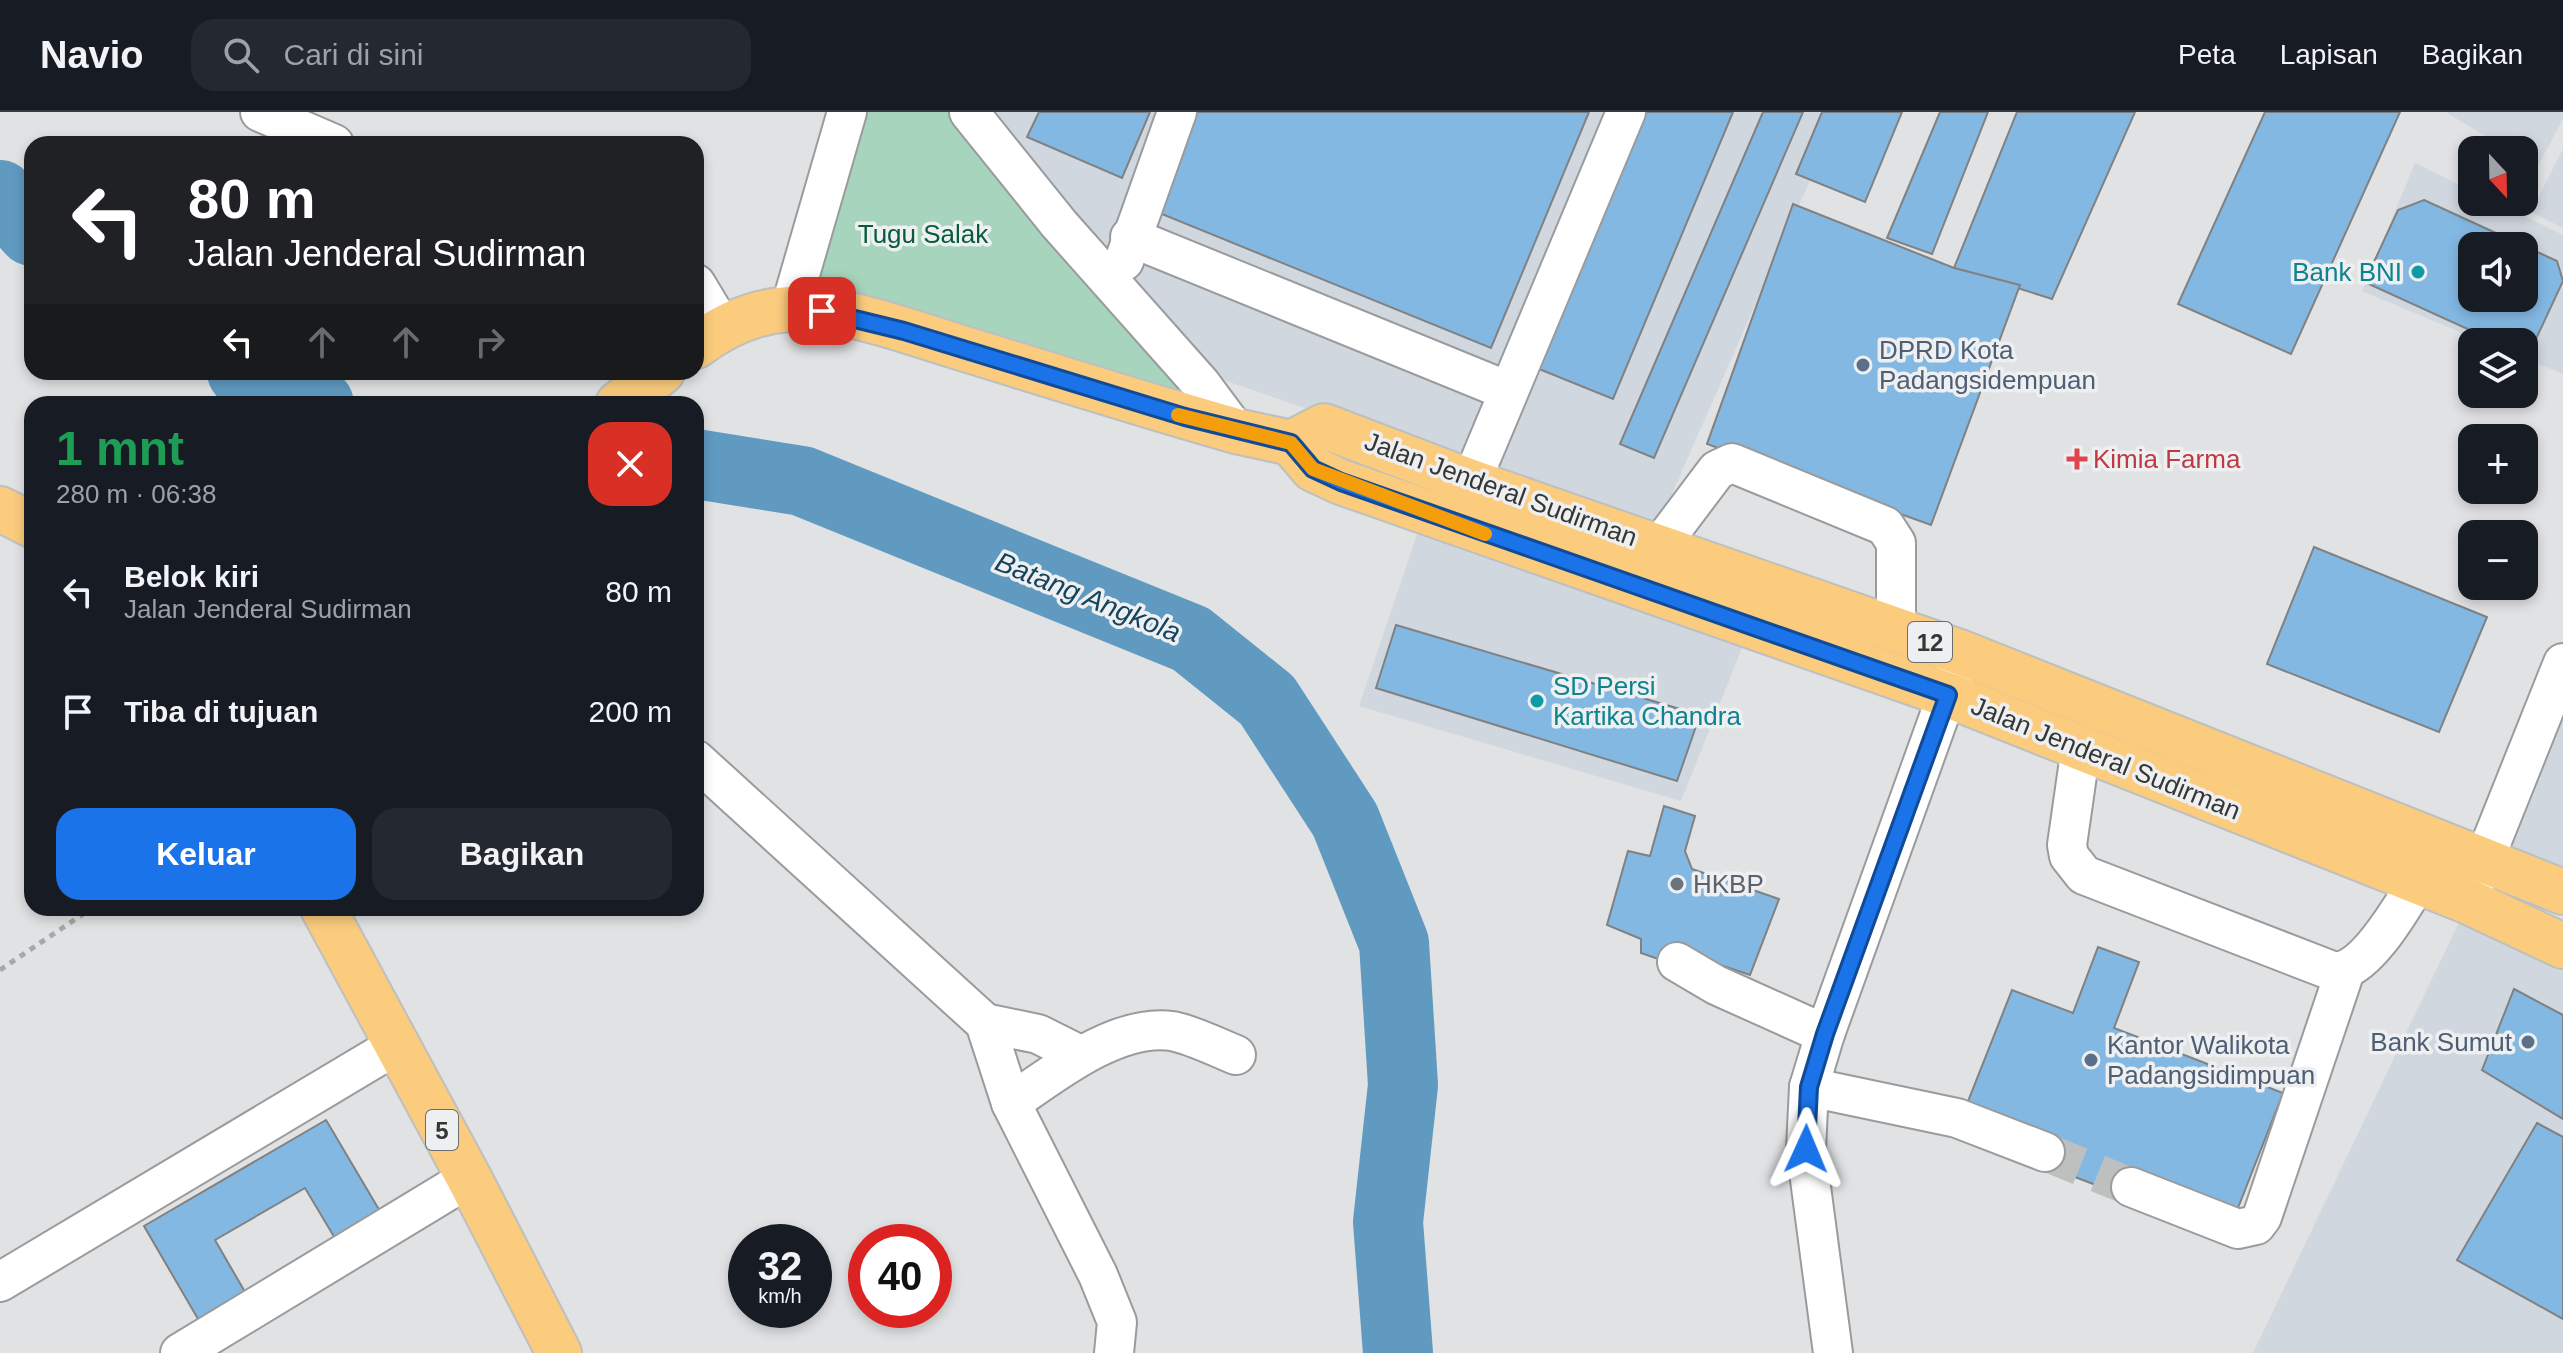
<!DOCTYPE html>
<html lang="id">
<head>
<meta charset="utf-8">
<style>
	body { margin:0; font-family:Arial,sans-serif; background:#242831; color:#f1f3f6; height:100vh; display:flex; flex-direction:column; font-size:30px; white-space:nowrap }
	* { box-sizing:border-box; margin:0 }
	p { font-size:26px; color:#9ea1a6 }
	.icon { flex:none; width:44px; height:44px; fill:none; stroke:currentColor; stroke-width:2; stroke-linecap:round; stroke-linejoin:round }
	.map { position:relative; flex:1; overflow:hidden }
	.sheet { position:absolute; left:24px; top:284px; width:680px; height:520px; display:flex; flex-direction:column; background:#171b24; border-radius:24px; box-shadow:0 4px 12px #0003 }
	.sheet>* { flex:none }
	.hud { position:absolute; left:24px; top:24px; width:680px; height:244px; border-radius:24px; box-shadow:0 4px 12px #0003; background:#202124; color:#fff; overflow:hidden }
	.needle { width:52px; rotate:158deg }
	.fabs { position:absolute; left:2458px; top:24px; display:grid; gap:16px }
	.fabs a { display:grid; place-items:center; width:80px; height:80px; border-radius:16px; background:#171b24; box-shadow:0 4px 12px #0003; font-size:40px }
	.speed { position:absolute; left:728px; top:1112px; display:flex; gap:16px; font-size:40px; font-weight:700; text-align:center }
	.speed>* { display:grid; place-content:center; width:104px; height:104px; border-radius:50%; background:#171b24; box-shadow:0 4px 12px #0003; line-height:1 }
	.speed small { font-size:20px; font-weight:400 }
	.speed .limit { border:12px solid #d22; background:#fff; color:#111 }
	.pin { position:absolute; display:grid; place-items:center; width:68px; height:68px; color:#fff; margin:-34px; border-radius:16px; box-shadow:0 4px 12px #0006 }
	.me { position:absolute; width:88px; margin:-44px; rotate:1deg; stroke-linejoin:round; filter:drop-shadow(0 0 6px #0008) }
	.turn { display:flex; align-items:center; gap:28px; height:168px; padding:0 32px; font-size:36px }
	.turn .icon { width:104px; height:104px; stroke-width:2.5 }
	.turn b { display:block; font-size:56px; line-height:68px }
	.lanes { display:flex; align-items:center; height:76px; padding:0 32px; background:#0003; justify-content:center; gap:40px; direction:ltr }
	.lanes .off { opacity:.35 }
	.round { display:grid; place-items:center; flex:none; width:84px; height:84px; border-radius:24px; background:#242831 }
	.summary { display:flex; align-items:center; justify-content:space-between; height:136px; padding:0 32px }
	h1 { font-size:48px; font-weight:700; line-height:60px; color:#1e9e55 }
	.cta { display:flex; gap:16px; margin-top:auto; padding:16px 32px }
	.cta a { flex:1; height:92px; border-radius:24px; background:#1a73e8; color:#fff; font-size:32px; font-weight:700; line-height:92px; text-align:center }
	.cta a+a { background:#242831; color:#f1f3f6 }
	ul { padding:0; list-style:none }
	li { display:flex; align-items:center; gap:24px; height:120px; padding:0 32px }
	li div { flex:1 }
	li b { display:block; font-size:30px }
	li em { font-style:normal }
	header { display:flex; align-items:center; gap:48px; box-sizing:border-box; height:112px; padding:0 40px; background:#171b24; border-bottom:2px solid #363941 }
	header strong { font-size:38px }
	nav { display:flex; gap:44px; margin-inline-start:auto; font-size:28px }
	.search { width:560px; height:72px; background:#242831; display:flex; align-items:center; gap:20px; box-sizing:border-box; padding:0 28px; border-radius:24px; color:#9ea1a6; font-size:30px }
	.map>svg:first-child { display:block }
	.built { fill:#d0d7de; fill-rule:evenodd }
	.green { fill:#a7d4bc }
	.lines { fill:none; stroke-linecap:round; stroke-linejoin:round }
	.river { stroke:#609ac1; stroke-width:70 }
	.building { fill:#83b8e3; stroke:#808182; stroke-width:2; fill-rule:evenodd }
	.minor-tunnel { stroke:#bec0c0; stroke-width:38; stroke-dasharray:38 19; stroke-linecap:butt }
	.minor-casing { stroke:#9a9b9c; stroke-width:42 }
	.highway-casing { stroke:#bebfbf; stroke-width:48 }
	.path { stroke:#a7a9a9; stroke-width:5; stroke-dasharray:6 6; stroke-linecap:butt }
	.minor { stroke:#fff; stroke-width:38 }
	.highway { stroke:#fbcc7d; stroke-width:44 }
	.route-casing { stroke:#114b97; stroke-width:20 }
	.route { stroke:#1a73e8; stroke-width:14 }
	.slow { stroke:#f59e0b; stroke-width:14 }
	.culture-dot { fill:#0f9aa8; stroke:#eeeff0; stroke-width:3 }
	.service-dot { fill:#5c6f8a; stroke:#eeeff0; stroke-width:3 }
	.health-dot { fill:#e0444e; stroke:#eeeff0; stroke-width:3 }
	.worship-dot { fill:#6b7280; stroke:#eeeff0; stroke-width:3 }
	.labels { text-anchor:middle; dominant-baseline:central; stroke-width:7; stroke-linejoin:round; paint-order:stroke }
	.shield { fill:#eeeff0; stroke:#6c6e6e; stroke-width:2 }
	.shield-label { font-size:24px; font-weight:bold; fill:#353636 }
	.park-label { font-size:26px; fill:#065c3d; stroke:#eeeff0 }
	.culture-label { font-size:26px; fill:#0d838f; stroke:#eeeff0; text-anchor:end }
	.service-label { font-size:26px; fill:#4e5e75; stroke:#eeeff0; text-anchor:start }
	.health-label { font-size:26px; fill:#be3a42; stroke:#eeeff0; text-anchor:start }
	.street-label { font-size:26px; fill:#353636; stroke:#eeeff0 }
	.worship-label { font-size:26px; fill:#5b616d; stroke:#eeeff0; text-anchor:start }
	.water-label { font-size:28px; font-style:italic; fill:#15445f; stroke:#eeeff0 }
</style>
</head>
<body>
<header>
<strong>Navio</strong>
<div class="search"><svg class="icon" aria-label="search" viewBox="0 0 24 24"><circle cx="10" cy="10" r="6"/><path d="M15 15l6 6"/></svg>Cari di sini</div>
<nav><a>Peta</a><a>Lapisan</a><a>Bagikan</a></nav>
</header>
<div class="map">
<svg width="2563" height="1241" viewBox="0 0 2563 1241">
	<rect width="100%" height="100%" fill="#e0e2e3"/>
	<!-- built -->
	<g class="built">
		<polygon points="969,0 1840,0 1656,418 1195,258"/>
		<polygon points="2446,0 2563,0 2563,7 2537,56 2524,48 2524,38 2508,38"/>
		<polygon points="2563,37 2563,116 2531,100"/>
		<path d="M2415 51 2472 79V90H2495L2563 123V262L2524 246V230H2484L2362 179ZM2472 134H2524V186H2472Z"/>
		<polygon points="1418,420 1744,531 1681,689 1359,594"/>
		<polygon points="2563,580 2563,768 2497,747"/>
		<polygon points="2462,804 2563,848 2563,1241 2253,1241"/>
	</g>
	<!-- green -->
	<polygon class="green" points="851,0 953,0 1209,308 796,193"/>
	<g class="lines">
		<!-- river -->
		<g class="river">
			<polyline points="0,83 32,119"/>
			<polyline points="242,260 319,292"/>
			<polyline points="696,352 802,369 1191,527 1267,588 1345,708 1394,831 1403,973 1388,1110 1398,1241"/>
		</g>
	</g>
	<!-- building -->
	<g class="building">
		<polygon points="1039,0 1150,0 1122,66 1027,25"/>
		<polygon points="1190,0 1589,0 1491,236 1152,98"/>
		<polygon points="1635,0 1733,0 1613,287 1529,253"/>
		<polygon points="1763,0 1803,0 1654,346 1620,332"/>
		<polygon points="1822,0 1902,0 1865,90 1796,62"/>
		<polygon points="1940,0 1988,0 1932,142 1887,126"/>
		<polygon points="2017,0 2135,0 2052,187 1954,156"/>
		<polygon points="2265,0 2400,0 2291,242 2178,192"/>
		<path d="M2424 88 2557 149 2563 169 2535 229 2524 234V230H2496L2360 168 2368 150 2373 152 2398 98ZM2472 134H2524V186H2472Z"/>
		<polygon points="1793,92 1954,156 2020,173 1931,413 1707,332"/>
		<polygon points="2314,435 2487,505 2439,620 2267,552"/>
		<polygon points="1396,513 1700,603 1677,669 1376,576"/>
		<polygon points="1664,694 1695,704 1685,739 1692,757 1779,787 1750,863 1671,836 1667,850 1641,841 1641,827 1607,813 1628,739 1650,744"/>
		<polygon points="2098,835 2139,850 2114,916 2283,981 2236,1101 2127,1085 2041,1052 1965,997 2012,878 2073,901"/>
		<polygon points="2514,877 2563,903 2563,1007 2482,958"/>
		<polygon points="326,1008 381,1101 336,1128 305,1076 215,1128 245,1180 198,1207 144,1114"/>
		<polygon points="2537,1011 2563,1025 2563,1207 2457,1148"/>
	</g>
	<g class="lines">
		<!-- minor-tunnel -->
		<polyline class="minor-tunnel" points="2045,1040 2131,1075"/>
		<!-- minor casing -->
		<g class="minor-casing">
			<g id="minor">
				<polyline points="260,0 334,32"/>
				<polyline points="969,0 1059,112 1201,272 1236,319"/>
				<polyline points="1130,125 1508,279"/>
				<polyline points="1124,149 1177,0"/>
				<polyline points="696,172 722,215"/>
				<polyline points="790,197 847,0"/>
				<polyline points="1471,370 1626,0"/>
				<polyline points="1659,435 1717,358 1732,351 1885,414 1896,431 1896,517"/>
				<path d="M2081 635 2067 733 2069 744 2084 763 2335 860C2367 858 2402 795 2418 769"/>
				<polyline points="696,648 985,911 1011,991 1098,1163 1117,1210 1114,1241"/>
				<polyline points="2473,776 2563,551"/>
				<polyline points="1677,850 1716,873 1825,922"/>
				<polyline points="985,911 1038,922 1080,943"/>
				<polyline points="1809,975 1957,1006 2045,1040"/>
				<path d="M1011 991C1053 962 1117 911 1172 919 1193 923 1216 935 1236 943"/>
				<polyline points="2131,1075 2238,1117 2256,1113 2262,1105 2345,859"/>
				<polyline points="0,1170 395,934"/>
				<polyline points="180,1241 469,1066"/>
				<polyline points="1833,1241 1806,1037 1809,975 1825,922 1957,555"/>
			</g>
		</g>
		<!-- highway casing -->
		<g class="highway-casing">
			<g id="highway">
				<path d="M696 234C724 213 754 199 790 197 847 195 908 220 962 236 1053 264 1144 293 1236 319L1291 331 1313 357 1341 370 1948 583 2467 789 2563 834"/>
				<polyline points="618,292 662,260"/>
				<polyline points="1291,331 1324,314 1471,370 1962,541 2563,780"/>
				<polyline points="0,397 32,413"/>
				<polyline points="323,796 469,1066 559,1241"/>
			</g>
		</g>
		<!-- path -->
		<polyline class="path" points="0,858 92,796"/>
		<!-- minor -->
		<use href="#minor" class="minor"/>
		<!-- highway -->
		<use href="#highway" class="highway"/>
	</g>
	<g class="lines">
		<!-- route casing -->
		<g class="route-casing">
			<polyline id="route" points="822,199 904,219 1185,305 1291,331 1313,357 1341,370 1948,583 1825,922 1809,975 1806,1037"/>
		</g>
		<!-- route -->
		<use href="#route" class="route"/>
		<!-- slow -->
		<polyline class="slow" points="1178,303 1291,331 1313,357 1485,422"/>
	</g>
	<!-- markers -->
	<g class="culture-dot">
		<circle cx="2418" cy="160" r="8"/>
		<circle cx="1537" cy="589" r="8"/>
	</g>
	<g class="service-dot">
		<circle cx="1863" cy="253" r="8"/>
		<circle cx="2528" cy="930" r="8"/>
		<circle cx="2091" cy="948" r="8"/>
	</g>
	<path class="health-dot" d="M2073 335h8v8h8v8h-8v8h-8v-8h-8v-8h8z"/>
	<circle class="worship-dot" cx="1677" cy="772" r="8"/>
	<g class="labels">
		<!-- shield labels -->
		<g class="shield">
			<rect x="1908" y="510" width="44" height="40" rx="6"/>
			<rect x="426" y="998" width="32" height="40" rx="6"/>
		</g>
		<g class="shield-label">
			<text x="1930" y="530">12</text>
			<text x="442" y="1018">5</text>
		</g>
		<!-- park labels -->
		<g class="park-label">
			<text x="923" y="122">Tugu Salak</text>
		</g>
		<!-- culture labels -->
		<g class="culture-label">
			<text x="2402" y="160">Bank BNI</text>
			<text x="1553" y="574" text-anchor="start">SD Persi<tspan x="1553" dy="30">Kartika Chandra</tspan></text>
		</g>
		<!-- service labels -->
		<g class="service-label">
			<text x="1879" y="238">DPRD Kota<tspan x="1879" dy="30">Padangsidempuan</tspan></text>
			<text x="2512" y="930" text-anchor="end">Bank Sumut</text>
			<text x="2107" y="933">Kantor Walikota<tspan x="2107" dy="30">Padangsidimpuan</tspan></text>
		</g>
		<!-- health labels -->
		<g class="health-label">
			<text x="2093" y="347">Kimia Farma</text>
		</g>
		<!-- street labels -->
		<g class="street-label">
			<text transform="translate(1501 377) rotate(20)">Jalan Jenderal Sudirman</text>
			<text transform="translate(2106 646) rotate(22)">Jalan Jenderal Sudirman</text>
		</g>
		<!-- worship labels -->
		<g class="worship-label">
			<text x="1693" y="772">HKBP</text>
		</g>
		<!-- water labels -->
		<g class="water-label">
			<text transform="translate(1088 485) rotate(22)">Batang Angkola</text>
		</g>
	</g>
</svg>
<div class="fabs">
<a><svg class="needle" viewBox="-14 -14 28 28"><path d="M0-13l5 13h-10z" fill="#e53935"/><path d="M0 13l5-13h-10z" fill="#9ea1a6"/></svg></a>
<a><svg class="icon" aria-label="sound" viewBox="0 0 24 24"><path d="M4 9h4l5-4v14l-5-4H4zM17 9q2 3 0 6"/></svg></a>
<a><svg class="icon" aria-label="layers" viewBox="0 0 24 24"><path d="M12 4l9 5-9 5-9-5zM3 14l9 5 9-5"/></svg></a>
<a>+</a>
<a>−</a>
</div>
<div class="speed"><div>32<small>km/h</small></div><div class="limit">40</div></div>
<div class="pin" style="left:822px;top:199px;background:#d93025"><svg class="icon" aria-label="arrive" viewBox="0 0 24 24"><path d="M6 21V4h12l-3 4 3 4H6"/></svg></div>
<svg class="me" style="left:1806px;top:1037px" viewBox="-20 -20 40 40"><path d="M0-17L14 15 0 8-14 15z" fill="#1a73e8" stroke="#fff" stroke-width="4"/></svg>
<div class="hud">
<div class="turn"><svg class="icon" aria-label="left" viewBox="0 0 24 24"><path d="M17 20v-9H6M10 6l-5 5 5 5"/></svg><div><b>80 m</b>Jalan Jenderal Sudirman</div></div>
<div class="lanes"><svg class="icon" aria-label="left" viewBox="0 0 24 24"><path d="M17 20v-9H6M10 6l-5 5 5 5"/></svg><svg class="icon off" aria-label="ahead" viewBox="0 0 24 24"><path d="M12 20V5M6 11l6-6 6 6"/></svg><svg class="icon off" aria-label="ahead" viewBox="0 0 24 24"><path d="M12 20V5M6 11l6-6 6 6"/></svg><svg class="icon off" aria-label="right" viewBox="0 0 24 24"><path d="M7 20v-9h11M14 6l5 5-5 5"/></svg></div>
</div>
<section class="sheet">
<div class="summary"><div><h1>1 mnt</h1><p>280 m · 06:38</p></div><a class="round" style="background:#d93025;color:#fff"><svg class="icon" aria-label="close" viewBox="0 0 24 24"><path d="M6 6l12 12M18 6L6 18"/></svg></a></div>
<ul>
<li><svg class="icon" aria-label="left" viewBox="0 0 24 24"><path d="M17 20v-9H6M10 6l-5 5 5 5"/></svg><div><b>Belok kiri</b><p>Jalan Jenderal Sudirman</p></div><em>80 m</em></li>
<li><svg class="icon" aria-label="arrive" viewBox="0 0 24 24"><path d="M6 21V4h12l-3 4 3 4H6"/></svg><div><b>Tiba di tujuan</b></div><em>200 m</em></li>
</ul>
<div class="cta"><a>Keluar</a><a>Bagikan</a></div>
</section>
</div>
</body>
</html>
